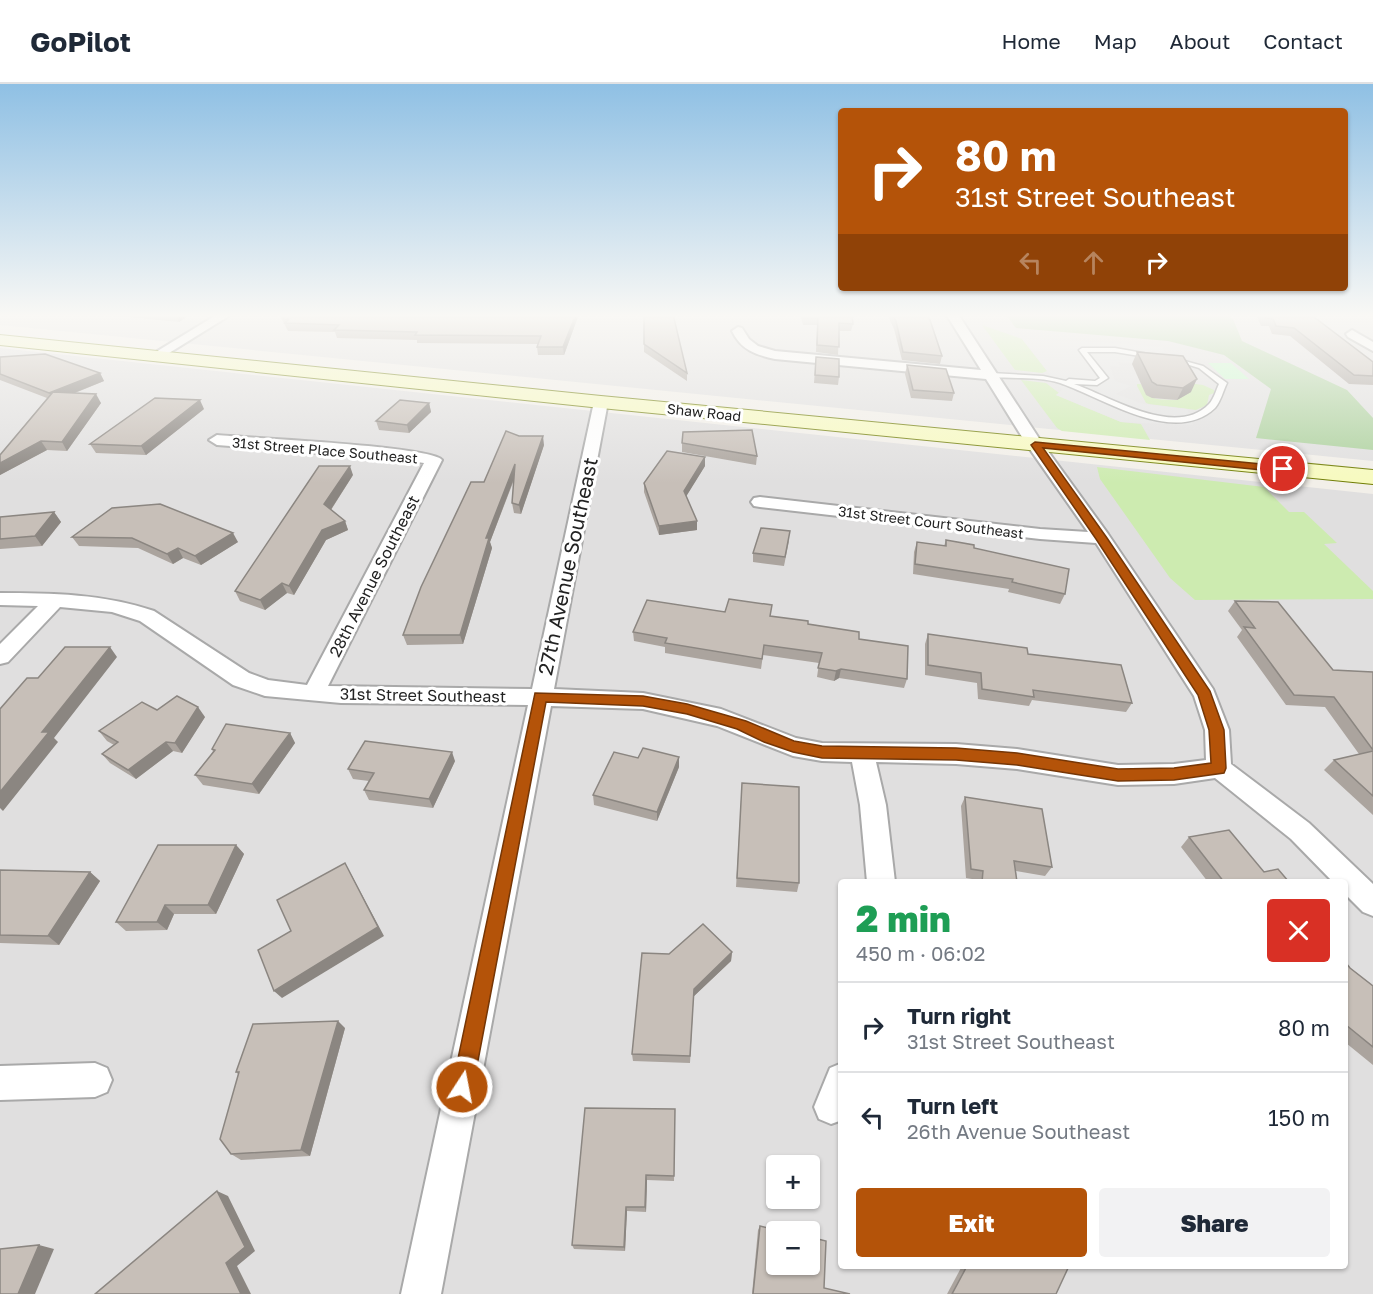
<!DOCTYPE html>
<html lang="en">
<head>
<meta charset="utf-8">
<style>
	body { margin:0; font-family:"Golos Text",sans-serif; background:#f2f2f3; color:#1f2937; height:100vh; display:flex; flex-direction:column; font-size:22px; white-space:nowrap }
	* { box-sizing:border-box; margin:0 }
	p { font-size:20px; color:#747a83 }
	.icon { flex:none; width:33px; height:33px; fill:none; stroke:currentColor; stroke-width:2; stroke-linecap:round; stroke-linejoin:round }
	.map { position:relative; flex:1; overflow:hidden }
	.details { position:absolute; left:838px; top:795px; width:510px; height:390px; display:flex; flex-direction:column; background:#fff; border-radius:6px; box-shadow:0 2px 4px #0004 }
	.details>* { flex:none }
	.guide { position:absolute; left:838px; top:24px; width:510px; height:183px; border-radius:6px; box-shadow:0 2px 4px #0004; background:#b45309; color:#fff; overflow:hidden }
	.fabs { position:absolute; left:766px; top:1071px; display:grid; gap:12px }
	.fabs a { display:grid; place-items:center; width:54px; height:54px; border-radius:6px; background:#fff; box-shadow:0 2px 4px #0004; font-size:30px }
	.pin { position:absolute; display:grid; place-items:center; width:51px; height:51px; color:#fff; margin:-26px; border:3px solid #fff; border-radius:50%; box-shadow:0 2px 6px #0007 }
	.me { position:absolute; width:66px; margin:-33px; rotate:11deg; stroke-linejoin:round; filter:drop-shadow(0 0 4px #0008) }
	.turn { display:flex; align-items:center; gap:21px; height:126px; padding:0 18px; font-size:27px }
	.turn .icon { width:78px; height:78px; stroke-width:2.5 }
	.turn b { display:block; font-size:42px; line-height:51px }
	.lanes { display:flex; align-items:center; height:57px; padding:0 18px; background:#0003; justify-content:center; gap:30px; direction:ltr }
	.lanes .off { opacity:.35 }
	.round { display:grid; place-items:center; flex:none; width:63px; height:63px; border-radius:6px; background:#f2f2f3 }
	.summary { display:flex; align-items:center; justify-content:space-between; height:102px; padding:0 18px }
	h1 { font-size:36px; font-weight:800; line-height:45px; color:#1e9e55 }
	.cta { display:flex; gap:12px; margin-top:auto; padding:12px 18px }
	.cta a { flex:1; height:69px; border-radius:6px; background:#b45309; color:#fff; font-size:24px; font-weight:800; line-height:69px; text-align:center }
	.cta a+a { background:#f2f2f3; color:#1f2937 }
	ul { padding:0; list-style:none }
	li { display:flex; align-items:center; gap:18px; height:90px; padding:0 18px; border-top:2px solid #e0e1e3 }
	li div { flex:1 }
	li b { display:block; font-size:22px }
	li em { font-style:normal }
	header { display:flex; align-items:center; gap:36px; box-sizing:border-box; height:84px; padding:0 30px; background:#fff; border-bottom:2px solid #e0e1e3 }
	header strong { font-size:28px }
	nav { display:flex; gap:33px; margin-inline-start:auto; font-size:21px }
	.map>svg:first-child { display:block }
	.residential { fill:#e0dfdf; fill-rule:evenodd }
	.grass { fill:#cdebb0 }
	.forest { fill:#add19e }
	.park { fill:#c8facc }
	.parking { fill:#e2e2e2 }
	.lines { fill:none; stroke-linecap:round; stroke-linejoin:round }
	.service-casing { stroke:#a9a9a9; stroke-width:3 }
	.minor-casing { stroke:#a9a9a9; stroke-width:4 }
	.secondary-casing { stroke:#707d05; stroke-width:2 }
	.service { fill:#fff; fill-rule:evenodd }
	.minor { fill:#fff; fill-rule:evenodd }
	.secondary { fill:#f7fabf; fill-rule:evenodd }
	.wall { fill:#aba49e }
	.shaded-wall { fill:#8b8681 }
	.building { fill:#c7bfb8; stroke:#8b8681; stroke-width:1.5 }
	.route { fill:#b45309; stroke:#753606; stroke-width:1.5 }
	.labels { text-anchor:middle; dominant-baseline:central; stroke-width:6; stroke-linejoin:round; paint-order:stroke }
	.far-street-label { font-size:14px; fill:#222; stroke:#fff }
	.street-label { font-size:16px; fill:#222; stroke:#fff }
	.near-street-label { font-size:20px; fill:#222; stroke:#fff }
</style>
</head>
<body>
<header>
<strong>GoPilot</strong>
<nav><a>Home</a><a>Map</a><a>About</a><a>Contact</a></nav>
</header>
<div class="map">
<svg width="1373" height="1210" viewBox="0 0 1373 1210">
	<rect width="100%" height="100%" fill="#f2efe9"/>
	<!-- residential -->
	<g class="residential">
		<polygon points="0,230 1373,230 1373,377 0,241"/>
		<path d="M0 264 1373 410V1210H0ZM842 798H1346V1182H842ZM777 1082H810V1114H777ZM777 1148H810V1180H777Z"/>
	</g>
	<!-- grass -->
	<g class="grass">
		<polygon points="982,241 1022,255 1047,287 1042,289 1015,286"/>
		<polygon points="1021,296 1046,299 1059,309 1056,311 1121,338 1141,340 1150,356 1062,347 1057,344"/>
		<path d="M1188 299 1203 301 1214 306V309L1209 311 1207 321 1196 326 1149 320 1146 319 1137 302V300H1141C1150 318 1159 315 1177 316Z"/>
		<polygon points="1097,383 1264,403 1289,428 1304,428 1337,459 1324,460 1373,507 1373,515 1195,516 1170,494 1100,395"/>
	</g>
	<!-- forest -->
	<polygon class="forest" points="1005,230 1224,230 1233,235 1242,257 1347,306 1373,334 1373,366 1256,354 1271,305 1224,271 1168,257 1016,244"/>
	<!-- park -->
	<polygon class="park" points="1208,279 1231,279 1249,295 1225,295"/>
	<!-- parking -->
	<polygon class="parking" points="1022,255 1099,258 1162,263 1172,282 1118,278 1120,283 1110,282 1115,297 1131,302 1116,310 1143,320 1187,325 1193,341 1121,338 1056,311 1062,306"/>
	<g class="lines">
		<!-- service casing -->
		<g class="service-casing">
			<path id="service" d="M1082 264H1115L1154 271 1155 272 1152 274 1115 268H1087L1108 294 1097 301 1074 300C1110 312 1175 355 1209 320 1214 315 1216 306 1219 300L1199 284 1170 275V273L1203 282 1227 299C1223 307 1221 317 1215 324 1174 363 1102 313 1060 299 1038 292 1013 295 991 293L987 291 991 289 1043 292 1066 297 1069 295 1095 297 1100 294 1079 266Z"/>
		</g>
		<!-- minor casing -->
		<g class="minor-casing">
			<g id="minor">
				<polygon points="218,230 232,230 161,274 157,275 151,271"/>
				<path d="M946 230H958L1042 359 1108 450 1213 605 1229 646 1231 680 1309 739 1373 800V832L1363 828 1346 811V798H1333L1291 755 1215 694 1174 700 1118 701 1017 685 956 680 876 678 886 721 895 798H867L860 721 852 678 822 677 793 672 717 642 643 625 551 622 441 1210H401L528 621 341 619 265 612 233 601 140 537 112 528 60 523 8 578 0 580V560L38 522 0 521V509C53 509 104 510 154 527L249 589 268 596 307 601 424 379 397 375 217 361 209 356 217 351C247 354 431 362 442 376L328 602 532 605 594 318 601 314 608 318 554 605 643 609 721 625 796 654 822 659 956 660 1017 665 1118 681 1174 680 1206 676 1205 646 1194 612 1096 459 1040 455 760 423 754 422 751 418 754 414 760 413 1040 445 1088 448 1027 361 986 295 775 275C756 271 741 266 732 247L738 243 742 244 749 255 758 262 775 267 981 286Z"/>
				<polygon points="1352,246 1373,258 1373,267 1348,253 1346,250"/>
				<polygon points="95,979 107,984 112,996 107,1008 95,1013 0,1016 0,982"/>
				<polygon points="842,979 842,1036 831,1040 819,1035 814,1023 830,984"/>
			</g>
		</g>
		<!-- secondary casing -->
		<g class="secondary-casing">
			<polygon id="secondary" points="0,251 601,312 1373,386 1373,400 601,324 0,261"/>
		</g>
		<!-- service -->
		<use href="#service" class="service"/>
		<!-- minor -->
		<use href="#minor" class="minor"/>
		<!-- secondary -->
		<use href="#secondary" class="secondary"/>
	</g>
	<!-- wall -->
	<g class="wall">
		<polygon points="99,230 191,230 179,238"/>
		<polygon points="279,230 383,230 408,233 501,233 504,231 497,230 579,230 564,271 538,271 537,263 538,260 417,259 417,256 337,254 335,248 288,247"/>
		<polygon points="800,230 852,230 853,240 851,247 839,247 838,271 816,268 817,241 803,241"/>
		<polygon points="887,230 926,230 942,272 940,280 902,276 894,245"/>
		<polygon points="1256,230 1310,230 1373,278 1373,301 1349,300 1290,252 1272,250 1269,242 1261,242"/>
		<polygon points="644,260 687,289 687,297 644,268"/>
		<polygon points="1137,268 1191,308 1177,316 1152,314 1146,311 1132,280"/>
		<polygon points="0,273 100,289 104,297 75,309 101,319 67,367 47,366 0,391 0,371 47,314 0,296"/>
		<polygon points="816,273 839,293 838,301 814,299"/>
		<polygon points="907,281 954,309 952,317 911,314 905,290"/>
		<polygon points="429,319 431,328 409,349 379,346 376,337"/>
		<polygon points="204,325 146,371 96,369 90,360"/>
		<polygon points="682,359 757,372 756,381 682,368"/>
		<polygon points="544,361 521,430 514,429 512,419 514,396 490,458 492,464 463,560 407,561 403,551 484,398"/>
		<polygon points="705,382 686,412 697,437 697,446 659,451 644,408 644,399"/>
		<polygon points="353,391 331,426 345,437 348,446 326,456 294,511 287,509 265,526 240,517 235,507"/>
		<polygon points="112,424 238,458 201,481 183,474 173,480 138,464 79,462 72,453"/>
		<polygon points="54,428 61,438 42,462 0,465 0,433"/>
		<polygon points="946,456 974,464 1065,510 1060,520 1008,508 1009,505 913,490 914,468 917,458 944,462"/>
		<polygon points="789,457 784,482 753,478 753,469"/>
		<polygon points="1235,517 1333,586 1373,588 1373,731 1324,686 1334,676 1359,670 1325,623 1286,621 1237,553 1242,546 1228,527"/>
		<polygon points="725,528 771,532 808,540 859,555 907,595 904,604 839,594 834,597 817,593 819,579 763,571 761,585 665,569 665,563 634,557 633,548"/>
		<polygon points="928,550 1028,570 1132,619 1126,628 1032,616 1029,622 978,615 977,599 925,591 925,560"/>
		<polygon points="157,626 205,633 182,669 173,667 136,695 110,679 102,670 114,661 107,657 99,647"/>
		<polygon points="290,649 295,659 259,710 203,701 195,691 213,668 212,665"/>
		<polygon points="455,677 433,724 369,716 364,706 369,697 353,695 348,685"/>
		<polygon points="679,683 657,737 594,721 593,711"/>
		<polygon points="742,699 799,799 797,808 736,803"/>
		<polygon points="965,713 1052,783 1045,792 1016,787 1017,798 978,798 978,796 966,794 961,722"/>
		<polygon points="1189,753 1264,788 1289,798 1208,798 1181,763"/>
		<polygon points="236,761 244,770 216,830 174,830 167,846 126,847 116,838"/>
		<polygon points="0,786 90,788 100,797 59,861 0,859"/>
		<polygon points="732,868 731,877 693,913 690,979 633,977 632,970 669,870"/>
		<polygon points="1346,879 1350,884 1373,902 1373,981 1346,959"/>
		<polygon points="345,944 310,1072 241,1076 231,1070 238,990 236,988"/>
		<polygon points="675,1025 674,1097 647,1096 646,1128 627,1127 625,1167 574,1165 572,1161"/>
		<polygon points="760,1142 824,1204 850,1210 752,1210 758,1146"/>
		<polygon points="962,1182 1069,1182 1056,1210 947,1210"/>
	</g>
	<!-- shaded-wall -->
	<g class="shaded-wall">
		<polygon points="177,230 191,230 179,238 176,231"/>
		<polygon points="576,230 579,230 564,271 563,263"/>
		<polygon points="100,289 104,297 54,317 49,309"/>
		<polygon points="1197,295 1191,308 1177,316 1183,304"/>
		<polygon points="96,310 101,319 67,367 62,358"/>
		<polygon points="200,316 204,325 146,371 141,362"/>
		<polygon points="429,319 431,328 409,349 407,341"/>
		<polygon points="543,352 544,361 521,430 519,421"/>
		<polygon points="41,357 47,366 0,391 0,379"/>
		<polygon points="705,373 705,382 684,416 684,407"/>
		<polygon points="515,380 516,389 490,458 492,464 463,560 460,551 486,454"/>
		<polygon points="350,382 353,391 328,430 324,420"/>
		<polygon points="54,428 61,438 42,462 35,452"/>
		<polygon points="345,437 348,446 326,456 294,511 289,502 322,446"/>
		<polygon points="697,437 697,446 659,451 659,442"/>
		<polygon points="233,449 238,458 201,481 195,472"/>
		<polygon points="178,464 183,474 173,480 167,470"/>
		<polygon points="282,499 287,509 265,526 260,516"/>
		<polygon points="110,563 117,573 54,654 58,658 3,727 0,724 0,708 42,648"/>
		<polygon points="841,585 839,594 834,597 836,587"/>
		<polygon points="198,623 205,633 182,669 175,659"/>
		<polygon points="290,649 295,659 259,710 252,700"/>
		<polygon points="166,658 173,667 136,695 128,686"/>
		<polygon points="452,668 455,677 433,724 429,715"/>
		<polygon points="679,673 679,683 657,737 657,728"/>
		<polygon points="236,761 244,770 216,830 208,821"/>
		<polygon points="345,779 384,852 282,914 274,907"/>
		<polygon points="90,788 100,797 59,861 48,852"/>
		<polygon points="165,821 174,830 167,846 157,838"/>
		<polygon points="732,868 731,877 693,913 690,979 694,905"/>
		<polygon points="338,937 345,944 310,1072 301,1066"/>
		<polygon points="646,1091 647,1096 646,1128 645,1123"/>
		<polygon points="217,1107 228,1112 255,1167 237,1182 251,1210 241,1210 226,1179"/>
		<polygon points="626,1123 627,1127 625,1167 624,1163"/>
		<polygon points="39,1161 54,1165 35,1210 18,1210"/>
	</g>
	<!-- building -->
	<g class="building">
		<polygon points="281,230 383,230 408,233 501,233 506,230 576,230 563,263 537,263 541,252 415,251 417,248 334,246 339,241 285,239 289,235 284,235"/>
		<polygon points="644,230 673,230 687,289 644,260"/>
		<polygon points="803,230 852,230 853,240 839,239 839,263 817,261 818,234 804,234"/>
		<polygon points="892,230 926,230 930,236 942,272 903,268 896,237"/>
		<polygon points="1264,230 1310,230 1373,278 1373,292 1354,291 1294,244 1276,242 1273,235 1266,234"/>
		<polygon points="1137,268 1183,272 1197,295 1183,304 1157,301 1152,298"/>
		<polygon points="45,270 100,289 49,309 0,290 0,273"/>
		<polygon points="816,273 839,275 839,293 815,291"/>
		<polygon points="907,281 946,285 954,309 913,306"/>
		<polygon points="53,308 96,310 62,358 41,357 0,379 0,371"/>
		<polygon points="155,314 200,316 141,362 90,360"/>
		<polygon points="400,316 429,319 407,341 376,337"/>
		<polygon points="752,346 757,372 682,359 683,348"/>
		<polygon points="506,347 519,352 543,352 519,421 512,419 515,380 486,454 489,454 460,551 403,551 421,503 471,398 484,398"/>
		<polygon points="667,367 705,373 684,407 697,437 659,442 644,399"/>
		<polygon points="319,382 350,382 324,420 345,437 322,446 289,502 282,499 260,516 235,507"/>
		<polygon points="160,420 233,449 195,472 178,464 167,470 132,454 72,453 112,424"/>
		<polygon points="54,428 35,452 0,455 0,433"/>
		<polygon points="761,444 790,447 785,473 753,469"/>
		<polygon points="946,456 974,461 974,464 1069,485 1065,510 1012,498 1013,495 915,480 917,458 946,462"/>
		<polygon points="729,515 772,521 770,532 808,537 808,540 859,548 859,555 908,562 907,595 841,585 836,587 818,584 822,569 764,561 762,575 665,559 667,554 633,548 647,516 725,528"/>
		<polygon points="1235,517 1278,518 1333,586 1373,588 1373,666 1334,613 1294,611 1244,543 1255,544"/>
		<polygon points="928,550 1027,564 1028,570 1121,581 1132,619 1033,606 1034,613 982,605 981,589 928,581"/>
		<polygon points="65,563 110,563 42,648 49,648 0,708 0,625 27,594 38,594"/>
		<polygon points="177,612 198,623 175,659 166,658 128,686 102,670 118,658 99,647 142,618 157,626"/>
		<polygon points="226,640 290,649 252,700 195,691 215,666 212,665"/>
		<polygon points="365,657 452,668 429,715 364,706 374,689 348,685"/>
		<polygon points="643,664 679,673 657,728 593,711 614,668 638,674"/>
		<polygon points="1373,667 1373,712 1334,676"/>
		<polygon points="742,699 799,703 799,799 737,794"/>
		<polygon points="965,713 1042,725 1052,783 1014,777 1017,798 982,798 983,787 971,785"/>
		<polygon points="1229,746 1264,788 1278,785 1289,798 1224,798 1189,753"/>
		<polygon points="158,761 236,761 208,821 165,821 157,838 116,838"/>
		<polygon points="345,779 378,843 274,907 258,866 291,847 277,816"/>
		<polygon points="0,786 90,788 48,852 0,851"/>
		<polygon points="703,840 732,868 694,905 690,972 632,970 642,869 669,870"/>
		<polygon points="1346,879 1350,884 1373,902 1373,963 1346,941"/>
		<polygon points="338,937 301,1066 231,1070 220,1055 239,988 236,988 253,940"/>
		<polygon points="585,1024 675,1025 674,1092 646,1091 645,1123 626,1123 624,1163 572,1161"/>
		<polygon points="217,1107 245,1163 226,1179 241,1210 95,1210"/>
		<polygon points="760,1142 784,1148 777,1148 777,1180 810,1180 810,1153 826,1157 824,1204 850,1210 753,1210"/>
		<polygon points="39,1161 18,1210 0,1210 0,1165"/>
		<polygon points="967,1182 1069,1182 1056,1210 952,1210"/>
	</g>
	<!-- sky -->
	<linearGradient id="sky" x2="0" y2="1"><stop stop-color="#8fc0e4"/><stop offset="0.58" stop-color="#f9f8f5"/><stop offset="1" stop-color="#f9f8f5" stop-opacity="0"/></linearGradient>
	<rect width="1373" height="399" fill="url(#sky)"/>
	<!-- route -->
	<polygon class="route" points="1035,358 1283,382 1288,385 1283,388 1043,364 1107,454 1210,607 1224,646 1226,684 1224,689 1174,696 1118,697 1017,681 956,676 822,674 793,668 764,658 737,645 687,630 643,622 546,618 473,1003 470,1011 462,1014 455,1011 452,1003 535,609 643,612 687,620 746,637 794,657 822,662 956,664 1017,669 1118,685 1174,684 1211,679 1209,646 1198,611 1096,455 1031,361"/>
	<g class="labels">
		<!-- far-street labels -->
		<g class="far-street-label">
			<text transform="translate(704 328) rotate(6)">Shaw Road</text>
			<text transform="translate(325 366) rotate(5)">31st Street Place Southeast</text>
			<text transform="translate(931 438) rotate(7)">31st Street Court Southeast</text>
		</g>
		<!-- street labels -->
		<g class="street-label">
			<text transform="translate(374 492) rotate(-63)">28th Avenue Southeast</text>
			<text transform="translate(423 611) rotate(1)">31st Street Southeast</text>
		</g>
		<!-- near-street labels -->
		<g class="near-street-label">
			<text transform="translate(567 482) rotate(-78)">27th Avenue Southeast</text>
		</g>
	</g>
</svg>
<div class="fabs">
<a>+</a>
<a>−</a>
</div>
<div class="pin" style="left:1283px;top:385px;background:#d93025"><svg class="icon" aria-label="arrive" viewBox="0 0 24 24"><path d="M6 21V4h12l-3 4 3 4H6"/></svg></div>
<svg class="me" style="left:462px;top:1003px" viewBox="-20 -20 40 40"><circle r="17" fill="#b45309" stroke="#fff" stroke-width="3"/><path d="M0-11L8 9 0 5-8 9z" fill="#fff"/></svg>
<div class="guide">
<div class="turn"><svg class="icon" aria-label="right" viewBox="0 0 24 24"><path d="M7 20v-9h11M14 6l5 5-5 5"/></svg><div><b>80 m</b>31st Street Southeast</div></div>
<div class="lanes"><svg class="icon off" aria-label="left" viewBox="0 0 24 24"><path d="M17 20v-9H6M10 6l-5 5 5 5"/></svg><svg class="icon off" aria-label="ahead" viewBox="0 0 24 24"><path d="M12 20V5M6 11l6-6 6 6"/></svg><svg class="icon" aria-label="right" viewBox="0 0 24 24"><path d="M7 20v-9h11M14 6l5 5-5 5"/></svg></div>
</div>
<section class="details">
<div class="summary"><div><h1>2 min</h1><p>450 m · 06:02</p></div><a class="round" style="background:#d93025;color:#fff"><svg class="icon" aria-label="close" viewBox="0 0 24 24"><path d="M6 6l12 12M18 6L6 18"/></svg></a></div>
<ul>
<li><svg class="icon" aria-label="right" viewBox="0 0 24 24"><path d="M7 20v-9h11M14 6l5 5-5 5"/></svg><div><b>Turn right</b><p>31st Street Southeast</p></div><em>80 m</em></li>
<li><svg class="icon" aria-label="left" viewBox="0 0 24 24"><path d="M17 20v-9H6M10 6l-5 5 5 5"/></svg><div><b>Turn left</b><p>26th Avenue Southeast</p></div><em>150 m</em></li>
</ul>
<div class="cta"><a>Exit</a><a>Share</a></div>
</section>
</div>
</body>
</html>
